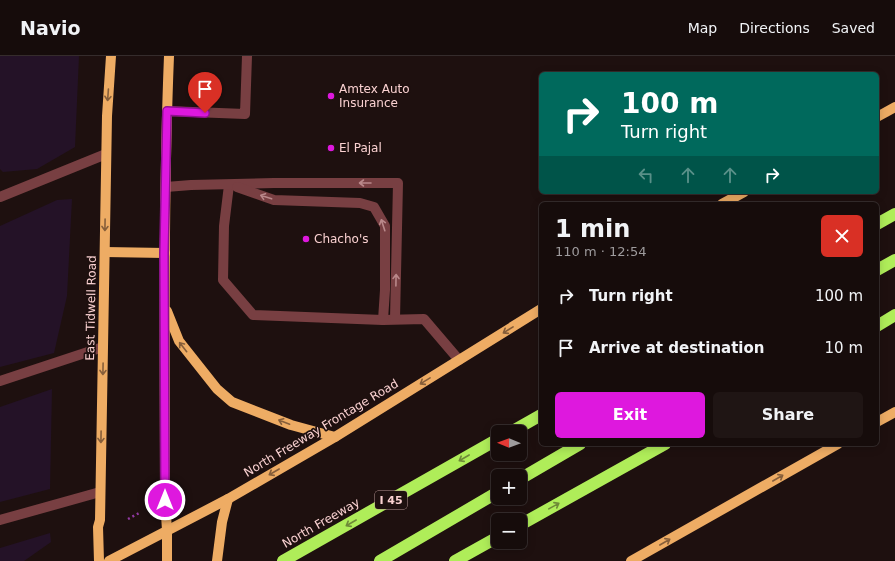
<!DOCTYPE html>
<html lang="en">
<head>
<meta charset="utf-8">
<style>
	body { margin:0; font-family:"DejaVu Sans",sans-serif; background:#1f1514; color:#f1f3f6; height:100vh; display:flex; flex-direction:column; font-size:15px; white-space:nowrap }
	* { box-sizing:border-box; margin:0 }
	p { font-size:13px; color:#9e9b9d }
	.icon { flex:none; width:22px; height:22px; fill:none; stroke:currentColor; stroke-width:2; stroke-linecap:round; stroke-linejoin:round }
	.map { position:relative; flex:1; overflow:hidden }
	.details { position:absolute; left:539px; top:146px; width:340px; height:244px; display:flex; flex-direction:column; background:#160c0b; border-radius:6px; box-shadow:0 2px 10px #0003,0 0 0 1px #352c2c }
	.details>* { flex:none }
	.banner { position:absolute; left:539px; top:16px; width:340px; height:122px; border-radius:6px; box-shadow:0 2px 10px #0003,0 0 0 1px #352c2c; background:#00695c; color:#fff; overflow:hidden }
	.needle { width:26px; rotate:271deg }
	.buttons { position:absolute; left:491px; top:369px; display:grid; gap:8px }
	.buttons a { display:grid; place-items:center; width:36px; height:36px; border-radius:6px; background:#160c0b; box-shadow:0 2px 10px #0003,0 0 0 1px #352c2c; font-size:20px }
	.pin { position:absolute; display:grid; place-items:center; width:34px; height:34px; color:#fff; margin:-41px -17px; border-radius:50% 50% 50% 0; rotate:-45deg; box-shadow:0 0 4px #0007 }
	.pin .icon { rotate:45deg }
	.me { position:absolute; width:44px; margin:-22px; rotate:0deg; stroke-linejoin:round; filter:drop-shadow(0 0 3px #0008) }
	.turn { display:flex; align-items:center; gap:14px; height:84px; padding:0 16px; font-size:18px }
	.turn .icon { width:52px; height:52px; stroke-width:2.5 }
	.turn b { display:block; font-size:28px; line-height:34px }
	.lanes { display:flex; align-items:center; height:38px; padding:0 16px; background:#0003; justify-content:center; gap:20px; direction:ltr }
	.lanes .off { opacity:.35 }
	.round { display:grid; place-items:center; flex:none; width:42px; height:42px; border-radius:6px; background:#1f1514 }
	.head { display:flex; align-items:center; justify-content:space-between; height:68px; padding:0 16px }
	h1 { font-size:24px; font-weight:700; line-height:30px }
	.primary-button { display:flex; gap:8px; margin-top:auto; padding:8px 16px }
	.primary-button a { flex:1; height:46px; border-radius:6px; background:#de18de; color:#fff; font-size:16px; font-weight:700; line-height:46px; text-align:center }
	.primary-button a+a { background:#1f1514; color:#f1f3f6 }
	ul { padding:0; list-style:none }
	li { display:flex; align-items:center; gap:12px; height:52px; padding:0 16px }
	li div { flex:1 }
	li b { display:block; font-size:15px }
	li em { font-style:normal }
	header { display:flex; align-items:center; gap:24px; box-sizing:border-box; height:56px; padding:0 20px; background:#160c0b; border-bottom:1px solid #352c2c }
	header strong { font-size:19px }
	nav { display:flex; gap:22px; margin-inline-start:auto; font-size:14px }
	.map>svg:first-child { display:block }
	.green { fill:#241227 }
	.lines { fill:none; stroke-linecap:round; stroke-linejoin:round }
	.path { stroke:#933aa4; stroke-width:2.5; stroke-dasharray:2 3; stroke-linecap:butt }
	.minor { stroke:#783f42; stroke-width:10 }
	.major { stroke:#eeac64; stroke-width:10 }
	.highway { stroke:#afed59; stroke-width:12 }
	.oneway { stroke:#865e3a }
	.oneway2 { stroke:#b9888a }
	.oneway3 { stroke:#6e8a38 }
	.route-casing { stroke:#901090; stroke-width:10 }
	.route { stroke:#de18de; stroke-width:7 }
	.poi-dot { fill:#de18de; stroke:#1e100f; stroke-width:1.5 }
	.labels { text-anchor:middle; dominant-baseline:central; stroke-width:3.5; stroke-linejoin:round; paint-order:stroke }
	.shield { fill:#1e100f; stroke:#b89797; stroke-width:1 }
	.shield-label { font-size:11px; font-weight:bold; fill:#fad1d1 }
	.poi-label { font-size:12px; fill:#fad1d1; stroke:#1e100f; text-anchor:start }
	.street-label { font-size:12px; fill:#fad1d1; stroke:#1e100f }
</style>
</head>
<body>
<header>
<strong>Navio</strong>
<nav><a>Map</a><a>Directions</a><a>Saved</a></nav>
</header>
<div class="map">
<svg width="895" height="505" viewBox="0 0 895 505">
	<rect width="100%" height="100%" fill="#1e100f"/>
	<!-- green -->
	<g class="green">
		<polygon points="0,0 79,0 75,91 37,113 3,116 0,113"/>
		<polygon points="72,143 67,240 54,297 0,311 0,170 57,144"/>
		<polygon points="52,333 50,433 0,446 0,351"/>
		<polygon points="50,477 51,486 24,505 0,505 0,492"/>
	</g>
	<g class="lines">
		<!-- path -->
		<polyline class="path" points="128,463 141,456"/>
		<!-- minor -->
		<g class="minor">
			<polyline points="167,55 245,58 247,0"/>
			<polyline points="229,129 224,170 223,224 253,259 383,264 424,263 459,304"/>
			<polyline points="166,131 191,129 274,127 398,127 395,263"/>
			<polyline points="237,131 274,144 360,147 374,151 385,170 385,234 383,264"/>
			<polyline points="0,141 106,98"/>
			<polyline points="0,325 103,291"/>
			<polyline points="0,464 100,436"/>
		</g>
		<!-- major -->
		<g class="major">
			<polyline points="877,61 895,51"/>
			<polyline points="722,148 744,136"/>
			<polyline points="105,196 165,197"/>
			<polyline points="167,255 179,285 217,333 232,346 291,369 335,381"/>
			<polyline points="877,366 895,356"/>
			<polyline points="99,505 98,471 100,464 107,60 111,0"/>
			<polyline points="109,505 228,443 335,381 541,253"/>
			<path d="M167 505V474L165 444C165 296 163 148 169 0"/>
			<polyline points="217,505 222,466 228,443"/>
			<polyline points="631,505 838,388"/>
		</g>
		<!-- highway -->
		<g class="highway">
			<polyline points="877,168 895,158"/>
			<polyline points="877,214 895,204"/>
			<polyline points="877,270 895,259"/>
			<polyline points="511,376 541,359"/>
			<polyline points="520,423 580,388"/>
			<polyline points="520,469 665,388"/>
			<polyline points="283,505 498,383"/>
			<polyline points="380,505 498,436"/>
			<polyline points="455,505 498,481"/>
		</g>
	</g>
	<!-- one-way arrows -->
	<defs><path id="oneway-shaft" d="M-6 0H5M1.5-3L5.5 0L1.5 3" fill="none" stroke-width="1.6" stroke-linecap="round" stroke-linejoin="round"/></defs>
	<g class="oneway">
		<use href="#oneway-shaft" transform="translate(108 39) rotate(94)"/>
		<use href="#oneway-shaft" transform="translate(105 169) rotate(91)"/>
		<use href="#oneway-shaft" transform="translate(508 274) rotate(148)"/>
		<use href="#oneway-shaft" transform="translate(183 291) rotate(-128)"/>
		<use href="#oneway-shaft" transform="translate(103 313) rotate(91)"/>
		<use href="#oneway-shaft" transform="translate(425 325) rotate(148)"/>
		<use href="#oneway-shaft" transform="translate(284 366) rotate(-159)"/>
		<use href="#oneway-shaft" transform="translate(101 381) rotate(91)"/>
		<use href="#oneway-shaft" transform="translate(274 416) rotate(150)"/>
		<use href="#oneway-shaft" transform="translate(778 422) rotate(-30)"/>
		<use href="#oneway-shaft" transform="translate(665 486) rotate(-30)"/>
	</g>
	<g class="oneway2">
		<use href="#oneway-shaft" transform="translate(365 127) rotate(180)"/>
		<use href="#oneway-shaft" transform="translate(266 141) rotate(-162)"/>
		<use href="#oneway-shaft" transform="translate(383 169) rotate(-108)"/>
		<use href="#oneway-shaft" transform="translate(396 224) rotate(-89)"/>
	</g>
	<g class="oneway3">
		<use href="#oneway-shaft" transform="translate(464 402) rotate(150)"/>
		<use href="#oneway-shaft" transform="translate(554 450) rotate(-29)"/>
		<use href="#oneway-shaft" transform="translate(351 467) rotate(150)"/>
	</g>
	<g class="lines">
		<!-- route casing -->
		<g class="route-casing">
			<polyline id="route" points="165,444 164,197 167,55 205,57"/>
		</g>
		<!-- route -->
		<use href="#route" class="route"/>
	</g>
	<!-- markers -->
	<g class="poi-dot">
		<circle cx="331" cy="40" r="4"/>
		<circle cx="331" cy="92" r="4"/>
		<circle cx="306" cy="183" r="4"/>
	</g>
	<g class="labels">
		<!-- shield labels -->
		<rect class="shield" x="375" y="435" width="32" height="18" rx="3"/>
		<g class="shield-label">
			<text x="391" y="444">I 45</text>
		</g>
		<!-- poi labels -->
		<g class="poi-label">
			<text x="339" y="33">Amtex Auto<tspan x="339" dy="14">Insurance</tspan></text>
			<text x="339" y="92">El Pajal</text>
			<text x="314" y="183">Chacho's</text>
		</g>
		<!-- street labels -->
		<g class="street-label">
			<text transform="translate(91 252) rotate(-89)">East Tidwell Road</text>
			<text transform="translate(321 372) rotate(-31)">North Freeway Frontage Road</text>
			<text transform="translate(321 467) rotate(-30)">North Freeway</text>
		</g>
	</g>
</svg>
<div class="buttons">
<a><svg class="needle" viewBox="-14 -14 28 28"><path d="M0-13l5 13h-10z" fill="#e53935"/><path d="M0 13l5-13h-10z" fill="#9e9b9d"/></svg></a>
<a>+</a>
<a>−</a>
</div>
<div class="pin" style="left:205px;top:57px;background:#d93025"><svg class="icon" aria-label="arrive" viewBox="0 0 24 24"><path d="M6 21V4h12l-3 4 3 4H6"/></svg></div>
<svg class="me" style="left:165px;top:444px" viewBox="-20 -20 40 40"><circle r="17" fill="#de18de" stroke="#fff" stroke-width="3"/><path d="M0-11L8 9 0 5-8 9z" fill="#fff"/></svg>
<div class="banner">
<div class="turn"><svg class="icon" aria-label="right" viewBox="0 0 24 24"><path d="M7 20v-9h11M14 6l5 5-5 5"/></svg><div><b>100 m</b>Turn right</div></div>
<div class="lanes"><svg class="icon off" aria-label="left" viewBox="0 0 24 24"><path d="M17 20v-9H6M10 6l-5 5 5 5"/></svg><svg class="icon off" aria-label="ahead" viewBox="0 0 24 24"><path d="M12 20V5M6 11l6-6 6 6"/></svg><svg class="icon off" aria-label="ahead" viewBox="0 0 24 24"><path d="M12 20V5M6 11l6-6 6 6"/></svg><svg class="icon" aria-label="right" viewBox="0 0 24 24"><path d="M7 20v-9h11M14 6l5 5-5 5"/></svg></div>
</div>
<section class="details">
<div class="head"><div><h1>1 min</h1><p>110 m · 12:54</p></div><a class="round" style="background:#d93025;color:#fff"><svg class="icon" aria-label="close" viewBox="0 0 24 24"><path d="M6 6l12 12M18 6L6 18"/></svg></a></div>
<ul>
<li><svg class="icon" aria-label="right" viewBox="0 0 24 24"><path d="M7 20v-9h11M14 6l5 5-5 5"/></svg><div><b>Turn right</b></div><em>100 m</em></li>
<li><svg class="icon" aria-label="arrive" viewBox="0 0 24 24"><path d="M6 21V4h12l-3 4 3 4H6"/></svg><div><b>Arrive at destination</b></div><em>10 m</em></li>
</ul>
<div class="primary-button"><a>Exit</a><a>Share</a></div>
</section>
</div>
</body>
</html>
